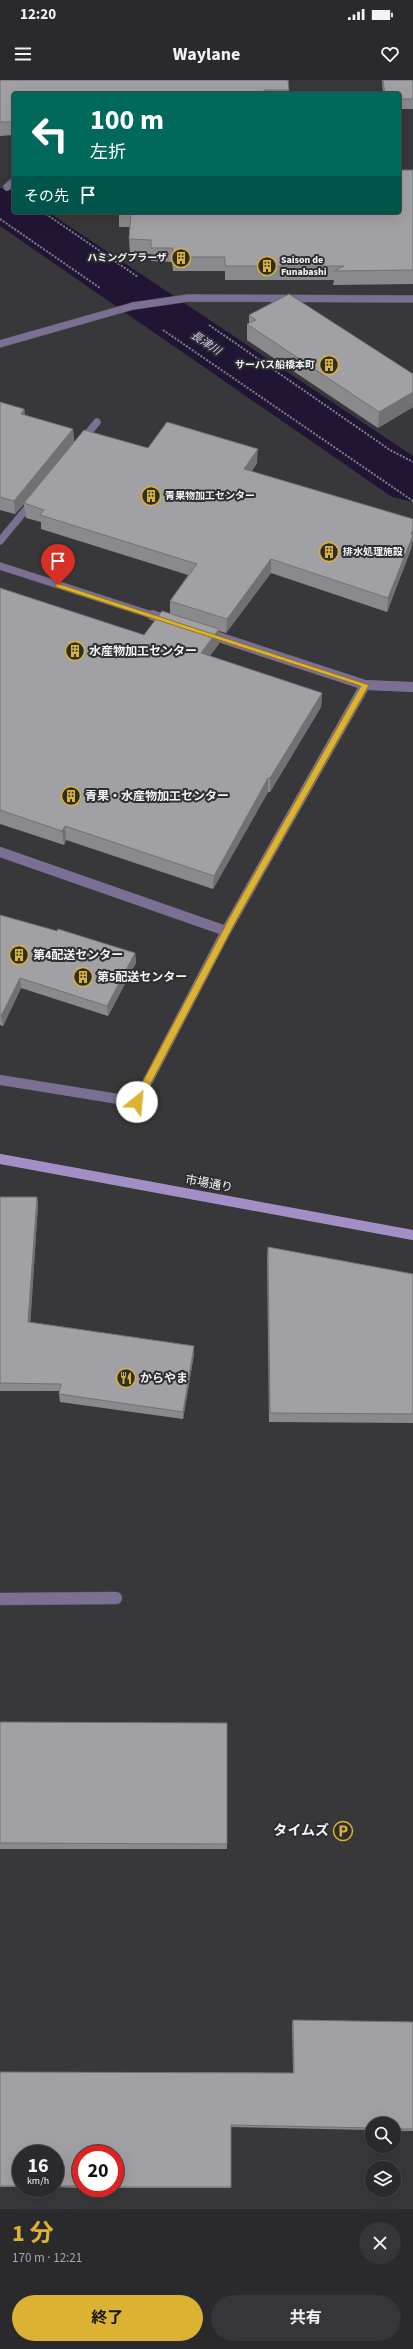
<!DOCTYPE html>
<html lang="ja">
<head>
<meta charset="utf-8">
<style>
	body { margin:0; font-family:"Source Sans 3","Noto Sans JP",sans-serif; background:#363538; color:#f1f3f6; height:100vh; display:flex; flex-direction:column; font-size:15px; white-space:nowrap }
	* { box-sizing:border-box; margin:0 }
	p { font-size:13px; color:#a5a6a9 }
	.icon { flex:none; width:22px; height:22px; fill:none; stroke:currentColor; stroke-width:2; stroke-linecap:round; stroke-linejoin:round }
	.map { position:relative; height:2129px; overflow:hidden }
	.sheet { display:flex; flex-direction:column; background:#2a292c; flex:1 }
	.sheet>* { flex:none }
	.top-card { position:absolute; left:12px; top:12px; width:389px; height:122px; border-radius:4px; box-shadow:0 4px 16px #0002,0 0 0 1px #464548; background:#00695c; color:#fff; overflow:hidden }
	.fabs { position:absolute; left:365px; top:2037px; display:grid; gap:8px }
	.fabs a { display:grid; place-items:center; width:36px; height:36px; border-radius:50%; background:#2a292c; box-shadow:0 4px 16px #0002,0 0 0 1px #464548; font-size:20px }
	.speed { position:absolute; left:12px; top:2065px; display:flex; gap:8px; font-size:20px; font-weight:700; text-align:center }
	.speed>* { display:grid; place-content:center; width:52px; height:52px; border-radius:50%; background:#2a292c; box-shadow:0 4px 16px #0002,0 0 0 1px #464548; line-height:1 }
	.speed small { font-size:10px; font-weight:400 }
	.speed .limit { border:6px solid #d22; background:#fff; color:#111 }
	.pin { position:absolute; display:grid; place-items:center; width:34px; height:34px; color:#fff; margin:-41px -17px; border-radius:50% 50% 50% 0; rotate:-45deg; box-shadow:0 0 4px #0007 }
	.pin .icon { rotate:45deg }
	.me { position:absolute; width:44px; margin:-22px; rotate:28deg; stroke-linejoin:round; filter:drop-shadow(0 0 3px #0008) }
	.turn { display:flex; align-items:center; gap:14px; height:84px; padding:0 12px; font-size:18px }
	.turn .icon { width:52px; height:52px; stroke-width:2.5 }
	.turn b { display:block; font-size:28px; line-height:34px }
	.then { display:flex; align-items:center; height:38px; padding:0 12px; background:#0003; gap:8px; font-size:15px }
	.round { display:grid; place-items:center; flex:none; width:42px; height:42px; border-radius:21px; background:#363538 }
	.head { display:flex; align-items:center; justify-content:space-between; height:68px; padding:0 12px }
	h1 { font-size:24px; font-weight:700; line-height:30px; color:#dcb233 }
	.button { display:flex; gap:8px; margin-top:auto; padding:8px 12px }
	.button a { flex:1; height:46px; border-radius:24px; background:#dcb233; color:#111; font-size:16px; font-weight:700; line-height:46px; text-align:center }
	.button a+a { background:#363538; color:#f1f3f6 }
	.status { display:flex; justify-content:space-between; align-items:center; height:28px; padding:0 20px; background:#2a292c; direction:ltr }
	.status svg { height:11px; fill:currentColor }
	header { display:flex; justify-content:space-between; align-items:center; height:52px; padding:0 12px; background:#2a292c; font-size:18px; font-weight:700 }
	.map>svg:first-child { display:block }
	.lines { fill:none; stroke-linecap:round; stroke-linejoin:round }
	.river { fill:#211535; fill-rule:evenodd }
	.lane-far2-casing { stroke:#565558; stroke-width:8 }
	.lane-far1-casing { stroke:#565558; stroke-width:10 }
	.lane-casing { stroke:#565558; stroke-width:13 }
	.street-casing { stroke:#565558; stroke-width:8 }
	.secondary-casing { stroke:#565558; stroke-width:10 }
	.path { stroke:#807f82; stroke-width:2; stroke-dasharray:2 1.5; stroke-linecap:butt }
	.lane-far2 { stroke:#7b7093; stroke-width:7 }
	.lane-far1 { stroke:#7b7093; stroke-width:10 }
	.lane { stroke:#7b7093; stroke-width:12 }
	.street { stroke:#7b7093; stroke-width:7 }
	.secondary { stroke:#a18fc6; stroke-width:10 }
	.wall { fill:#8a8a8d }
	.shaded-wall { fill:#717073 }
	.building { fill:#a1a0a4; stroke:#717073 }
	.route { fill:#dcb233; stroke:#8f7421 }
	.labels { text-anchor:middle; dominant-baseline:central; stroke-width:4; stroke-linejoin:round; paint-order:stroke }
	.far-poi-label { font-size:10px; font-weight:bold; fill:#f5f4f6; stroke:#2e2d30; text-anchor:start }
	.far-water-label { font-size:11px; font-style:italic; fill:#d9c9fc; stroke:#2e2d30 }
	.poi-label { font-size:12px; font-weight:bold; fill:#f5f4f6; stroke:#2e2d30; text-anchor:start }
	.street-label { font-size:12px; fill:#f5f4f6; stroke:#2e2d30 }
	.near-poi-label { font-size:14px; font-weight:bold; fill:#f5f4f6; stroke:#2e2d30; text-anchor:end }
</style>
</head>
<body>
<div class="status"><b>12:20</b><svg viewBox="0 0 49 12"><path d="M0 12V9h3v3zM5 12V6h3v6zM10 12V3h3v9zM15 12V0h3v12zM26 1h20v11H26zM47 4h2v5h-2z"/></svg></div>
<header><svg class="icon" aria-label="menu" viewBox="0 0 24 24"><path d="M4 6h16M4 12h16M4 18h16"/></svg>Waylane<svg class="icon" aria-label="heart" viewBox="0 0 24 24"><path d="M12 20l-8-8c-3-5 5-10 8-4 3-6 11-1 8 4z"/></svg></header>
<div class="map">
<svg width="413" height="2129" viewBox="0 0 413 2129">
	<rect width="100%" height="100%" fill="#38373a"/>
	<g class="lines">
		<!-- river -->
		<polygon class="river" points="0,108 14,111 14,132 48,132 413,376 413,422 392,417 0,146"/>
		<!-- lane-far2 casing -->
		<g class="lane-far2-casing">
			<g id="lane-far2">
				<polyline points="0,264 133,226"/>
				<polyline points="81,362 97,342"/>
				<polyline points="0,461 33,421"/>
				<polyline points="0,486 155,536"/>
			</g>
		</g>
		<!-- lane-far1 casing -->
		<g class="lane-far1-casing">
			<g id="lane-far1">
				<polyline points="152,535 170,541"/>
				<polyline points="365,605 413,607"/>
				<polyline points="0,772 226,851 365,605 206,553"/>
				<polyline points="0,1000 137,1022 226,851"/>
			</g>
		</g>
		<!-- lane casing -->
		<g class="lane-casing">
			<polyline id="lane" points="0,1519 116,1518"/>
		</g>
		<!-- street casing -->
		<g class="street-casing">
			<g id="street">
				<polyline points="7,107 14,101"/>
				<polyline points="133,226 188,218 413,219"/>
			</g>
		</g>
		<!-- secondary casing -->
		<g class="secondary-casing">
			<polyline id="secondary" points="0,1079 413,1155"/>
		</g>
		<!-- path -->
		<g class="path">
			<polyline points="43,132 138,197"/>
			<polyline points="0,139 100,208"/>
			<polyline points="209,245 390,370 413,382"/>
			<polyline points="163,250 413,421"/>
		</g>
		<!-- lane-far2 -->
		<use href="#lane-far2" class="lane-far2"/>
		<!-- lane-far1 -->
		<use href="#lane-far1" class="lane-far1"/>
		<!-- lane -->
		<use href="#lane" class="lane"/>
		<!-- street -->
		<use href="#street" class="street"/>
		<!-- secondary -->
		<use href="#secondary" class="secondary"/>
	</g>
	<!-- wall -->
	<g class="wall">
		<polygon points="0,0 289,10 288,14 14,14 14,55 0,56"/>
		<polygon points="382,0 413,0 413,29 399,29 399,14 383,14"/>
		<polygon points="413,90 413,204 333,205 334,200 225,200 225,191 173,191 172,182 151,181 151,174 130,173 129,159 130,147 119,147 119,132"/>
		<polygon points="249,235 413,294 413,327 378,348 247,260 247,244 249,244"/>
		<polygon points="0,322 24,329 25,335 73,349 74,362 148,368 257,383 252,391 412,463 411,469 387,532 271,493 226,553 219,551 219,564 209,576 322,613 321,627 270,712 268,712 213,809 66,760 64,765 0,744 0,508 144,555 170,534 170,521 188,495 41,449 41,442 26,438 24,424 15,434 0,430"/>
		<polygon points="0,835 135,873 136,883 108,936 21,908 3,946 0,945"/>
		<polygon points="0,1117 37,1117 38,1125 30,1242 194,1266 194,1274 183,1339 60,1322 59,1314 59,1311 0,1311"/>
		<polygon points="268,1167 413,1194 413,1343 269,1342 267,1178"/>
		<polygon points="0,1642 227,1764 227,1769 0,1769"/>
		<polygon points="293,1940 413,1942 413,2051 394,2051 394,2044 372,2044 372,2050 231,2047 231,2108 115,2108 115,2074 81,2074 81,2108 55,2107 55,2074 21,2074 21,2107 0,2107 0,1992 293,1993 292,1943"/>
	</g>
	<!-- shaded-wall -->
	<g class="shaded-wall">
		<polygon points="413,312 413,327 378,348 379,332"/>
		<polygon points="24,329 26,343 21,334"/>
		<polygon points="73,349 74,362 15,434 14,421"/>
		<polygon points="258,369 257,383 243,403 244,389"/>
		<polygon points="413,450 413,461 412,463 411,469 387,532 388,518 411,454"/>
		<polygon points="271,479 271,493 226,553 227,539"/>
		<polygon points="219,549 219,564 201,588 201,573"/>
		<polygon points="322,613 321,627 270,712 270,698"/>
		<polygon points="268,698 268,712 213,809 214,796"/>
		<polygon points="65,746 66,760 64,765 62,751"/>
		<polygon points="135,873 136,883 108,936 107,926"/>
		<polygon points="20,898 21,908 3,946 1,936"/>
		<polygon points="37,1117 38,1125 30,1250 28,1242"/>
		<polygon points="194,1266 194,1274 183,1339 183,1332"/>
	</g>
	<!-- building -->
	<g class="building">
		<polygon points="0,0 288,0 289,10 264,10 264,14 14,14 14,42 0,42"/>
		<polygon points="383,0 413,0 413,19 399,19 399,14 385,14"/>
		<polygon points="399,90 413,90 413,190 334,191 344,186 225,186 225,177 172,177 173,168 151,168 151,160 129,159 131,133 119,133 119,132 399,132"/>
		<polygon points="289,214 413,294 413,312 379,332 247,244 256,240 249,235"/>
		<polygon points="0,322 24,329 21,334 73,349 14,421 0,417"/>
		<polygon points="167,342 258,369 244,389 413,439 413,450 411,454 413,455 388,518 271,479 227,539 170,521 197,484 40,435 44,430 24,423 84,350 148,368"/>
		<polygon points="0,508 144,555 162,531 219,549 201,573 322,613 270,698 268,698 214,796 65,746 62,751 0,730"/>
		<polygon points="0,835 57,851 58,849 135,873 107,926 20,898 1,936 0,936"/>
		<polygon points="0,1117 37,1117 28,1242 194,1266 183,1332 59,1314 61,1304 0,1303"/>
		<polygon points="268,1167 413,1194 413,1334 270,1333"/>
		<polygon points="0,1642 227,1643 227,1764 0,1763"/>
		<polygon points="293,1940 413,1942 413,2049 394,2049 394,2044 372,2044 372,2048 231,2045 231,2107 115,2107 115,2074 81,2074 81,2106 55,2106 55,2074 21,2074 21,2106 0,2106 0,1992 294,1993"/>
	</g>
	<!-- route -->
	<polygon class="route" points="56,503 369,605 237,839 140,1024 137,1025 132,1022 231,835 361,606 56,507"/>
	<!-- icons -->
	<defs>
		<g id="building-ring" transform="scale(1)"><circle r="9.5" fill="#2e2d30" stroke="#dcb233" stroke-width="1.5"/><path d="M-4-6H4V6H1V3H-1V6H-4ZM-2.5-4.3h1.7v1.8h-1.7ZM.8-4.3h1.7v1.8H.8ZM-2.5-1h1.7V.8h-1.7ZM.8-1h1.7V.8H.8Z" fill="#dcb233"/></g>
		<g id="restaurant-ring" transform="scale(1)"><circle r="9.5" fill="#2e2d30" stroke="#dcb233" stroke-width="1.5"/><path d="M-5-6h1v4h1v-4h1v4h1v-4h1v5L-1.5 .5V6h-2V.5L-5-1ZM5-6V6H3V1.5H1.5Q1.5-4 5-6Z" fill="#dcb233"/></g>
		<g id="parking-ring" transform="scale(1)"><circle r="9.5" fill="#2e2d30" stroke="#dcb233" stroke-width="1.5"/><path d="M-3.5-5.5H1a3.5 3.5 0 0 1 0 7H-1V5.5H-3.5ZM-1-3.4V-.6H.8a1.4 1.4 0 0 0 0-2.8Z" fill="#dcb233"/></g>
	</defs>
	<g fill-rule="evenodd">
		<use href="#building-ring" x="181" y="178"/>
		<use href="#building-ring" x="267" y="186"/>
		<use href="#building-ring" x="329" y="285"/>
		<use href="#building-ring" x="151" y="416"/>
		<use href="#building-ring" x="329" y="472"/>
		<use href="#building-ring" x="75" y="571"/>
		<use href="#building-ring" x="71" y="716"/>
		<use href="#building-ring" x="19" y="875"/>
		<use href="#building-ring" x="83" y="897"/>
		<use href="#restaurant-ring" x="126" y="1298"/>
		<use href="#parking-ring" x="343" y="1751"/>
	</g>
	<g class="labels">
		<!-- far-poi labels -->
		<g class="far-poi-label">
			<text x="167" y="178" text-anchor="end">ハミングプラーザ</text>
			<text x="281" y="180">Saison de<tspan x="281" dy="12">Funabashi</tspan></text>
			<text x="315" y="285" text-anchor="end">サーパス船橋本町</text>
			<text x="165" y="416">青果物加工センター</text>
			<text x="343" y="472">排水処理施設</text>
		</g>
		<!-- far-water labels -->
		<g class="far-water-label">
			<text transform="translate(206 263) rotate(34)">長津川</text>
		</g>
		<!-- poi labels -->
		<g class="poi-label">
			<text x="89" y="571">水産物加工センター</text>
			<text x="85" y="716">青果・水産物加工センター</text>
			<text x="33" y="875">第4配送センター</text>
			<text x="97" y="897">第5配送センター</text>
			<text x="140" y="1298">からやま</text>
		</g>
		<!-- street labels -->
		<g class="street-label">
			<text transform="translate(209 1104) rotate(10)">市場通り</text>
		</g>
		<!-- near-poi labels -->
		<g class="near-poi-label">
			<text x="329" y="1751">タイムズ</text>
		</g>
	</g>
</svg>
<div class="fabs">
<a><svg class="icon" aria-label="search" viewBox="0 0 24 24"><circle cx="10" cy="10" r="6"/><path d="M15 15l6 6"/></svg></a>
<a><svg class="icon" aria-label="layers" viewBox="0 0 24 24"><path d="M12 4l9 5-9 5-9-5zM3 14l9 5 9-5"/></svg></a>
</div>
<div class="speed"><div>16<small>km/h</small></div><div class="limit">20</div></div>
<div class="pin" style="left:58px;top:505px;background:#d93025"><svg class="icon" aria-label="arrive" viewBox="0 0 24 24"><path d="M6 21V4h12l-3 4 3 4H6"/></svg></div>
<svg class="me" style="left:137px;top:1022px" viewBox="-20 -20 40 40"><circle r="19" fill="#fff"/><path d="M0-13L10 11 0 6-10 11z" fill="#dcb233"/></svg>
<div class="top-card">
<div class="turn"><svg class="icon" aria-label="left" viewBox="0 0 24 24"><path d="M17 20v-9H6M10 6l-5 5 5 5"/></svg><div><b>100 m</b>左折</div></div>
<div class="then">その先<svg class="icon" aria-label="arrive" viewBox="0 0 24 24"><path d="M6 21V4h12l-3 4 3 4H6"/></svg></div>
</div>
</div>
<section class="sheet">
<div class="head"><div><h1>1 分</h1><p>170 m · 12:21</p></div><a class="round"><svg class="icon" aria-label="close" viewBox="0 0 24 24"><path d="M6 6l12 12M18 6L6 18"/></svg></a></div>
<div class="button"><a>終了</a><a>共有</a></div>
</section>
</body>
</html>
